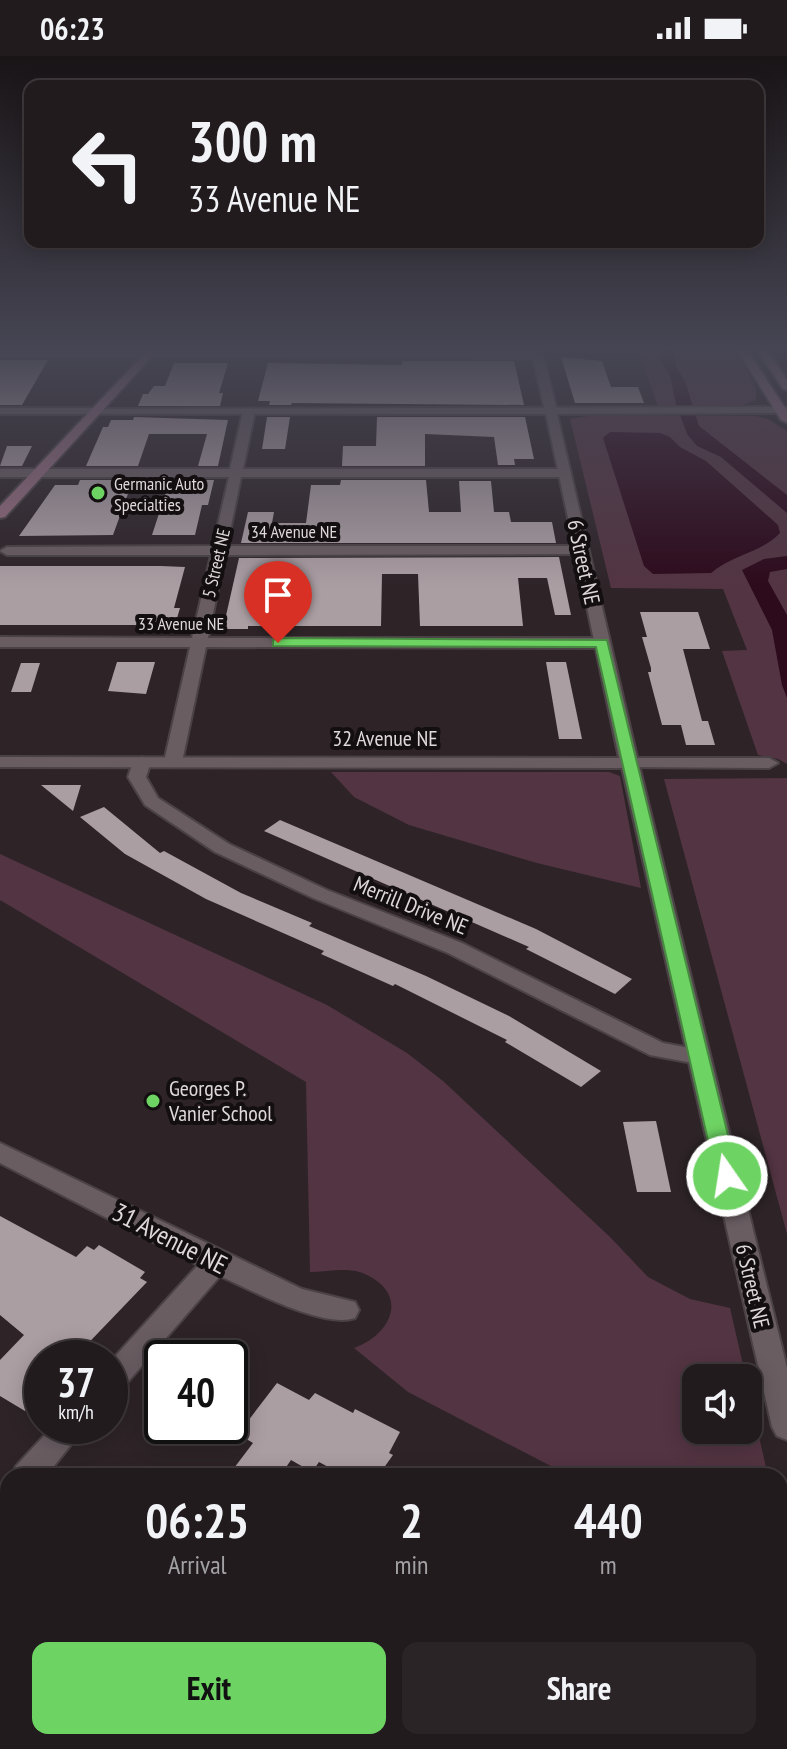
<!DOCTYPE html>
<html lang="en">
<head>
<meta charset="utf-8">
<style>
	body { margin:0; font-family:"PT Sans Narrow",sans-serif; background:#2a2427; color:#f1f3f6; height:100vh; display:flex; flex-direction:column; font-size:30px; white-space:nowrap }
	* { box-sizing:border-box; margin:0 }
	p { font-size:26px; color:#a2a1a4 }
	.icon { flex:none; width:44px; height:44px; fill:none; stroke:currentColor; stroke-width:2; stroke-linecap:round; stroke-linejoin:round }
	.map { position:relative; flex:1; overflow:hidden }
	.side { position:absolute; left:0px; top:1412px; width:788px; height:282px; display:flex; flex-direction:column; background:#221b1e; border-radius:24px 24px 0 0; box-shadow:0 4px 20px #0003,0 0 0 2px #3f393c }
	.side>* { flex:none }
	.guide { position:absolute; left:24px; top:24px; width:740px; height:168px; border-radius:16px; box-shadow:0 4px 20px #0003,0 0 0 2px #3f393c; background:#221b1e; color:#f1f3f6; overflow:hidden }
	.fabs { position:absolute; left:682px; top:1308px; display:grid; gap:16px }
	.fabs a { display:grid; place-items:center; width:80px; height:80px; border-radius:16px; background:#221b1e; box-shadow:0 4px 20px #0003,0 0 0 2px #3f393c; font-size:40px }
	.speed { position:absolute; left:24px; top:1284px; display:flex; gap:16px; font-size:40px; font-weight:700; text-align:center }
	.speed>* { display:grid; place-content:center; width:104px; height:104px; border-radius:50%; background:#221b1e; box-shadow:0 4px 20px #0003,0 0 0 2px #3f393c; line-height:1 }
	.speed small { font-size:20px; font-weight:400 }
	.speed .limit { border:4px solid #111; border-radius:12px; background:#fff; color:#111 }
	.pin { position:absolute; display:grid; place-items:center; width:68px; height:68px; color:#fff; margin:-82px -34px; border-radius:50% 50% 50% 0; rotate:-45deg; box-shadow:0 0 8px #0007 }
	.pin .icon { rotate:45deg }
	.me { position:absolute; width:88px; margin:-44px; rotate:347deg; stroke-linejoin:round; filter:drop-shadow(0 0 6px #0008) }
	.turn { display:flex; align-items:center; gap:28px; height:168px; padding:0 32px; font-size:36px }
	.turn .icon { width:104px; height:104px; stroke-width:2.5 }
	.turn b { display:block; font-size:56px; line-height:68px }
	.eta { display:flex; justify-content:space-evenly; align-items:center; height:136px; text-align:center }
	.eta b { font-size:48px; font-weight:700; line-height:56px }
	.primary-button { display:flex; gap:16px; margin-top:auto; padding:16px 32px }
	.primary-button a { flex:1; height:92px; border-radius:16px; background:#6dd362; color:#111; font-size:32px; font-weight:700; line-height:92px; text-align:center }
	.primary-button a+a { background:#2a2427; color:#f1f3f6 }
	.status { display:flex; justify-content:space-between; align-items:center; height:56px; padding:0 40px; background:#221b1e; direction:ltr }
	.status svg { height:22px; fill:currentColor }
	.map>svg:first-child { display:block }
	.green { fill:#533442 }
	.water { fill:#2d0a1c }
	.building { fill:#ab9ea3 }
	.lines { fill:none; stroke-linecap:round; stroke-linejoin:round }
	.minor-casing { stroke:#4a4245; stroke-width:4 }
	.tertiary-casing { stroke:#4a4245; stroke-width:4 }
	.secondary-casing { stroke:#4a4245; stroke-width:4 }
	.minor { fill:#695d62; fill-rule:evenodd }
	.tertiary { fill:#695d62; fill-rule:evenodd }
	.secondary { fill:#936c7e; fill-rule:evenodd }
	.route { fill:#6dd362; stroke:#478940; stroke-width:2 }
	.poi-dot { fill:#6dd362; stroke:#130f11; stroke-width:3 }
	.labels { text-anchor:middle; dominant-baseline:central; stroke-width:8; stroke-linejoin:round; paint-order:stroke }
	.far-poi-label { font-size:18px; fill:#ded8da; stroke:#130f11; text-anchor:start }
	.far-street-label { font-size:18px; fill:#ded8da; stroke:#130f11 }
	.street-label { font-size:22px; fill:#ded8da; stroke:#130f11 }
	.poi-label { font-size:22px; fill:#ded8da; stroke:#130f11; text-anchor:start }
	.near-street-label { font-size:26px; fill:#ded8da; stroke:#130f11 }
</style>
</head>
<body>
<div class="status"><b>06:23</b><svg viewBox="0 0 49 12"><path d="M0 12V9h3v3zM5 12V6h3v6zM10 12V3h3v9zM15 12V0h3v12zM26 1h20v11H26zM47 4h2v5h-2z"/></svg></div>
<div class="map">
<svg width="787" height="1693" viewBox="0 0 787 1693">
	<rect width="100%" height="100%" fill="#2e2428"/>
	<!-- green -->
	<g class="green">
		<polygon points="638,295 736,295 756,332 756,344 741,350 658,350"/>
		<polygon points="594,359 756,360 768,363 787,375 787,708 778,703 758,699 722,595 747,594 723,533 611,532 570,363"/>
		<polygon points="331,716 609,716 620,720 641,832 537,807 409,769 354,741"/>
		<polygon points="787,722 787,1178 664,723"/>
		<path d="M0 798 327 949 407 997 443 1025 610 1181 648 1221 690 1243 730 1252 746 1322H696V1374H748V1332L768 1420H570L408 1336 354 1292C390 1279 410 1240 367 1219 350 1210 328 1216 310 1216L306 1026 0 844Z"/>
	</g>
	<!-- water -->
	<g class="water">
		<polygon points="661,295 674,295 676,311 685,325 699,370 787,439 787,457 721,401 697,390 687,378 676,348 670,319 660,304"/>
		<path d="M610 376 660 377 670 381 680 391 706 405 778 469 780 477C761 497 731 499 711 517L653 518 644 510 603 382Z"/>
		<polygon points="787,500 787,513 770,516 768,525 787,559 787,642 782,629 772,574 742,514 764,503"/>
	</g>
	<!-- building -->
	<g class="building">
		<polygon points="561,301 602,305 611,331 638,331 644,347 575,347"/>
		<polygon points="0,304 48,304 22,349 0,349"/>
		<polygon points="402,305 514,305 524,349 292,347 291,349 269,349 270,345 258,345 268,307 402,309"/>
		<polygon points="174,307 228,307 219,337 223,337 220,350 138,350 143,338 148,338 154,330 165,330"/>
		<polygon points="134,361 228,364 218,410 198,410 207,378 149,378 138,410 86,410 103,371 108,371 111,364 133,364"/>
		<polygon points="267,361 290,361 285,393 262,393"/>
		<polygon points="377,361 525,361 534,403 514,403 515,409 498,409 494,381 425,378 425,410 342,410 343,390 376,390"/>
		<polygon points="7,390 32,390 22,410 0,410"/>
		<polygon points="80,424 133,424 113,479 19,480 55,429 78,429"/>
		<polygon points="194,424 214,424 208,449 202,449 195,479 152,479 167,433 192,433"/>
		<polygon points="341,424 426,424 429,456 461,456 459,425 491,425 494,456 509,456 511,466 552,466 556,487 241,487 248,456 274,456 272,467 306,467 311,429 340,429"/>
		<polygon points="559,501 571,559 555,559 547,522 518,522 523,570 420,570 418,518 382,518 381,570 248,570 248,573 223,573 239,502"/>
		<polygon points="0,510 161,510 185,511 174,552 180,552 175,569 0,569"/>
		<polygon points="640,556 698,556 710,593 683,593 702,665 708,665 715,689 686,689 681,669 662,669 648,616 651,616 651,612 642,581 647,581"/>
		<polygon points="117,606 155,606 146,638 108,635"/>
		<polygon points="546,606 566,606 582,683 559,683"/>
		<polygon points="21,607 40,607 31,636 11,636"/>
		<polygon points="41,729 81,729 73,755"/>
		<polygon points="104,751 160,797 164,795 241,837 312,867 309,870 426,920 509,960 601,1015 581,1031 505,986 507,984 395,928 393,930 321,898 324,895 206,843 125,798 80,761"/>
		<polygon points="280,764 536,873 632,923 615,938 526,893 529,891 264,775"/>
		<polygon points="656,1065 671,1136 637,1136 623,1066"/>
		<polygon points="0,1160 76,1201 87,1190 94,1194 99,1189 145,1216 140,1222 147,1226 74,1302 42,1302 42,1336 25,1355 0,1340 0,1304 24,1279 0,1259"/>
		<polygon points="277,1327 309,1344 315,1337 353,1357 355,1353 400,1376 389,1397 393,1399 378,1420 345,1420 319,1406 312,1416 291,1404 280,1420 228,1420 253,1387 238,1378"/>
	</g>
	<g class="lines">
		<!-- minor casing -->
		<g class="minor-casing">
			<g id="minor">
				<polygon points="0,295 542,295 557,355 551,358 545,355 533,302 0,301"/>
				<polygon points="0,352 96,352 102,355 96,358 0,358"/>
				<polygon points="249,352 255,355 243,413 565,413 571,417 565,421 241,421 227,490 581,490 588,494 581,498 225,499 208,582 602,582 610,587 602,592 206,591 182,706 173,711 164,706 190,591 0,591 0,581 192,582 211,499 7,499 0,495 7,491 213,490 229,421 0,421 0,413 230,413 243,355"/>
				<polygon points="142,701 151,706 146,721 158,742 229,788 327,834 462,887 663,987 706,995 709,1000 706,1005 698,1008 650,999 448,897 313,842 215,796 145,749 128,721 133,706"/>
				<polygon points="629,702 769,702 778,707 769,712 623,711 620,707 623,703"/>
				<path d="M0 1087 302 1233 355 1246 359 1254 355 1262C323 1273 251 1234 220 1220L120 1335 110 1338V1306L198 1209 0 1107Z"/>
				<polygon points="53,1370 86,1370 46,1420 12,1420 16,1410"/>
				<polygon points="8,1428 8,1462 0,1465 0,1431"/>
			</g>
		</g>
		<!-- tertiary casing -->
		<g class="tertiary-casing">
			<polygon id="tertiary" points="787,351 787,357 557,358 636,697 787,1312 787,1384 777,1380 772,1371 622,712 0,711 0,701 619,702 546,358 96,358 92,357 92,353"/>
		</g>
		<!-- secondary casing -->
		<g class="secondary-casing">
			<g id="secondary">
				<polygon points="147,295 157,295 5,461 0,462 0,450"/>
				<polygon points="738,295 748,295 787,355 787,367 781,364"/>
				<polygon points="758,295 768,295 787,323 787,334 783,333"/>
			</g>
		</g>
		<!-- minor -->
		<use href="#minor" class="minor"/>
		<!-- tertiary -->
		<use href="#tertiary" class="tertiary"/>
		<!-- secondary -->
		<use href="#secondary" class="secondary"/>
	</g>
	<!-- sky -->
	<linearGradient id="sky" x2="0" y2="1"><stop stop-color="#191416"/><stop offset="0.55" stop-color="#464553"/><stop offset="1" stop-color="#464553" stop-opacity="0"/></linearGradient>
	<rect width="787" height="532" fill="url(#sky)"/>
	<!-- route -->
	<polygon class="route" points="278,582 607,584 738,1120 735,1126 727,1129 719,1126 716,1120 596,591 273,590 273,584"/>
	<!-- markers -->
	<g class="poi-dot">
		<circle cx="98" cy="437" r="8"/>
		<circle cx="153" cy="1045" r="8"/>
	</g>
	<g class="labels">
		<!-- far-poi labels -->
		<g class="far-poi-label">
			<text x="114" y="427">Germanic Auto<tspan x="114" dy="21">Specialties</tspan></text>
		</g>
		<!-- far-street labels -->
		<g class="far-street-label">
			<text x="294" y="475">34 Avenue NE</text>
			<text transform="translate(216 507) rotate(-77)">5 Street NE</text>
			<text x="181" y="567">33 Avenue NE</text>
		</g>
		<!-- street labels -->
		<g class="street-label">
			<text transform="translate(584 506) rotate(78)">6 Street NE</text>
			<text x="385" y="682">32 Avenue NE</text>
			<text transform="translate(411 849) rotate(22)">Merrill Drive NE</text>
			<text transform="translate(753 1230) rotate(77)">6 Street NE</text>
		</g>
		<!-- poi labels -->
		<g class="poi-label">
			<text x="169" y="1032">Georges P.<tspan x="169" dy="25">Vanier School</tspan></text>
		</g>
		<!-- near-street labels -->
		<g class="near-street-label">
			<text transform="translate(170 1182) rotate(27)">31 Avenue NE</text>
		</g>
	</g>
</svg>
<div class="fabs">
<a><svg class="icon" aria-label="sound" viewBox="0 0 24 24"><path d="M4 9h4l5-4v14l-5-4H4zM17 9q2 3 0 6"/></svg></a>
</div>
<div class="speed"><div>37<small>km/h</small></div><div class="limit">40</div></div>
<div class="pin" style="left:278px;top:587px;background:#d93025"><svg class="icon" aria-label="arrive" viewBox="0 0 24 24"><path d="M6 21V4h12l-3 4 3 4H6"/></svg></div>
<svg class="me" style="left:727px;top:1120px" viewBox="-20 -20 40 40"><circle r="17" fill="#6dd362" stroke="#fff" stroke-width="3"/><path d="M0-11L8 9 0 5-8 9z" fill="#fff"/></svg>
<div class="guide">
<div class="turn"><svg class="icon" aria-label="left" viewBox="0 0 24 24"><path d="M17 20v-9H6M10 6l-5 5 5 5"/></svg><div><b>300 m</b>33 Avenue NE</div></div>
</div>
<section class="side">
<div class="eta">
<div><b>06:25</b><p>Arrival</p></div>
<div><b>2</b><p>min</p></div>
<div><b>440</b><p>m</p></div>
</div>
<div class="primary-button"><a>Exit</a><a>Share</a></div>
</section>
</div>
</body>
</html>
